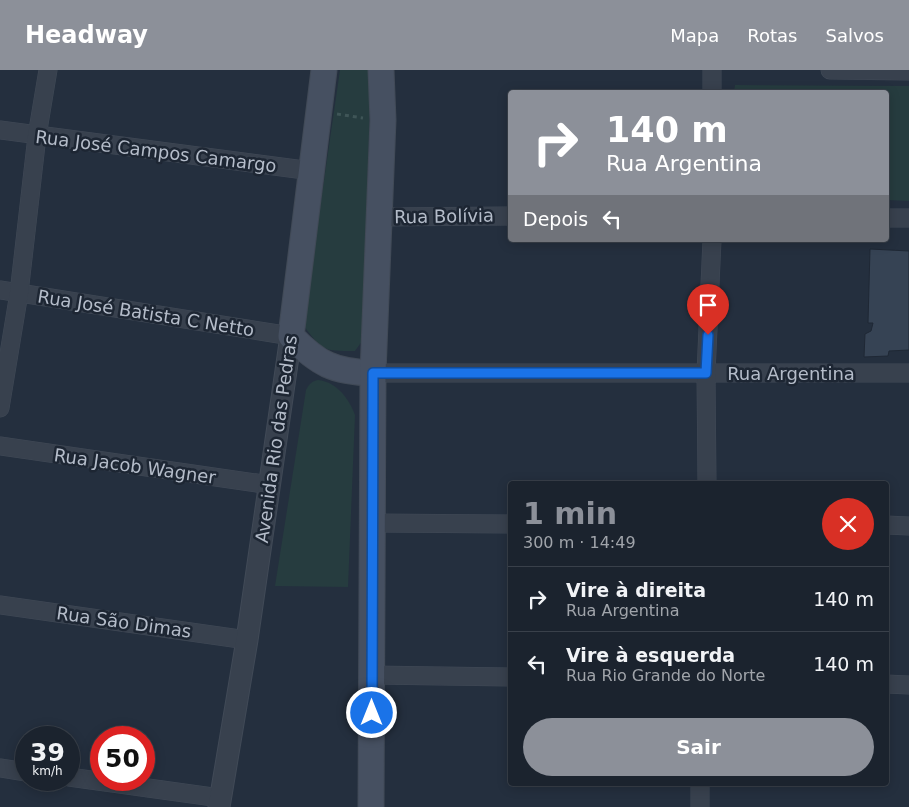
<!DOCTYPE html>
<html lang="pt">
<head>
<meta charset="utf-8">
<style>
	body { margin:0; font-family:"DejaVu Sans",sans-serif; background:#242b36; color:#f1f3f6; height:100vh; display:flex; flex-direction:column; font-size:19px; white-space:nowrap }
	* { box-sizing:border-box; margin:0 }
	p { font-size:16px; color:#a0a4aa }
	.icon { flex:none; width:28px; height:28px; fill:none; stroke:currentColor; stroke-width:2; stroke-linecap:round; stroke-linejoin:round }
	.map { position:relative; flex:1; overflow:hidden }
	.panel { position:absolute; left:508px; top:411px; width:381px; height:305px; display:flex; flex-direction:column; background:#1b232e; border-radius:5px; box-shadow:0 2px 12px #0003,0 0 0 1px #39404a }
	.panel>* { flex:none }
	.top-card { position:absolute; left:508px; top:20px; width:381px; height:152px; border-radius:5px; box-shadow:0 2px 12px #0003,0 0 0 1px #39404a; background:#8c9099; color:#fff; overflow:hidden }
	.speed { position:absolute; left:15px; top:656px; display:flex; gap:10px; font-size:25px; font-weight:700; text-align:center }
	.speed>* { display:grid; place-content:center; width:65px; height:65px; border-radius:50%; background:#1b232e; box-shadow:0 2px 12px #0003,0 0 0 1px #39404a; line-height:1 }
	.speed small { font-size:12px; font-weight:400 }
	.speed .limit { border:8px solid #d22; background:#fff; color:#111 }
	.pin { position:absolute; display:grid; place-items:center; width:42px; height:42px; color:#fff; margin:-51px -21px; border-radius:50% 50% 50% 0; rotate:-45deg; box-shadow:0 0 5px #0007 }
	.pin .icon { rotate:45deg }
	.me { position:absolute; width:55px; margin:-28px; rotate:0deg; stroke-linejoin:round; filter:drop-shadow(0 0 4px #0008) }
	.turn { display:flex; align-items:center; gap:18px; height:105px; padding:0 15px; font-size:22px }
	.turn .icon { width:65px; height:65px; stroke-width:2.5 }
	.turn b { display:block; font-size:35px; line-height:42px }
	.then { display:flex; align-items:center; height:48px; padding:0 15px; background:#0003; gap:10px; font-size:19px }
	.round { display:grid; place-items:center; flex:none; width:52px; height:52px; border-radius:26px; background:#242b36 }
	.headline { display:flex; align-items:center; justify-content:space-between; height:85px; padding:0 15px }
	h1 { font-size:30px; font-weight:700; line-height:38px; color:#8c9099 }
	.cta { display:flex; gap:10px; margin-top:auto; padding:10px 15px }
	.cta a { flex:1; height:58px; border-radius:30px; background:#8c9099; color:#fff; font-size:20px; font-weight:700; line-height:58px; text-align:center }
	ul { padding:0; list-style:none }
	li { display:flex; align-items:center; gap:15px; height:65px; padding:0 15px; border-top:1px solid #39404a }
	li div { flex:1 }
	li b { display:block; font-size:19px }
	li em { font-style:normal }
	header { display:flex; align-items:center; gap:30px; box-sizing:border-box; height:70px; padding:0 25px; background:#8c9099; color:#fff }
	header strong { font-size:24px }
	nav { display:flex; gap:28px; margin-inline-start:auto; font-size:18px }
	.map>svg:first-child { display:block }
	.green { fill:#263c3f }
	.building { fill:#364354; stroke:#1f2835 }
	.lines { fill:none; stroke-linecap:round; stroke-linejoin:round }
	.minor-casing { stroke:#414a57; stroke-width:19 }
	.tertiary-casing { stroke:#414a57; stroke-width:23 }
	.secondary-casing { stroke:#414a57; stroke-width:27 }
	.path { stroke:#3f5557; stroke-width:3; stroke-dasharray:4 4; stroke-linecap:butt }
	.minor { stroke:#38414e; stroke-width:18 }
	.tertiary { stroke:#38414e; stroke-width:21 }
	.secondary { stroke:#465061; stroke-width:25 }
	.route-casing { stroke:#114b97; stroke-width:12 }
	.route { stroke:#1a73e8; stroke-width:9 }
	.labels { text-anchor:middle; dominant-baseline:central; stroke-width:5; stroke-linejoin:round; paint-order:stroke }
	.street-label { font-size:18px; fill:#b4bcc9; stroke:#1d2633 }
</style>
</head>
<body>
<header>
<strong>Headway</strong>
<nav><a>Mapa</a><a>Rotas</a><a>Salvos</a></nav>
</header>
<div class="map">
<svg width="909" height="737" viewBox="0 0 909 737">
	<rect width="100%" height="100%" fill="#242f3e"/>
	<!-- green -->
	<g class="green">
		<path d="M340 0H370L371 8 362 271 355 281C322 281 323 281 303 255Z"/>
		<polygon points="735,15 909,16 909,131 886,130 886,22 734,22"/>
		<path d="M318 310C337 312 349 329 355 345L348 517 275 516 306 320C309 314 312 311 318 310Z"/>
	</g>
	<!-- building -->
	<polygon class="building" points="870,179 909,181 909,280 889,281 888,286 864,287 865,264 871,261 873,253 868,253"/>
	<g class="lines">
		<!-- minor casing -->
		<g class="minor-casing">
			<g id="minor">
				<polyline points="712,0 712,22"/>
				<polyline points="830,0 909,1"/>
				<polyline points="0,60 312,101"/>
				<polyline points="379,147 510,146"/>
				<polyline points="886,148 909,148"/>
				<polyline points="0,220 291,266"/>
				<polyline points="373,303 909,303"/>
				<polyline points="0,338 19,223 37,66 48,0"/>
				<polyline points="0,376 270,415"/>
				<polyline points="707,414 706,303 712,170"/>
				<polyline points="372,453 510,454"/>
				<polyline points="886,455 909,456"/>
				<polyline points="0,535 247,570"/>
				<polyline points="372,605 510,607"/>
				<polyline points="886,614 909,615"/>
				<polyline points="0,698 26,702"/>
				<polyline points="69,707 220,728"/>
				<polyline points="700,737 700,714"/>
			</g>
		</g>
		<!-- tertiary casing -->
		<g class="tertiary-casing">
			<polyline id="tertiary" points="219,737 247,570 291,266"/>
		</g>
		<!-- secondary casing -->
		<g class="secondary-casing">
			<g id="secondary">
				<path d="M324 0 291 266C318 294 334 302 373 303"/>
				<polyline points="371,737 373,303 383,50 381,0"/>
			</g>
		</g>
		<!-- path -->
		<polyline class="path" points="337,44 363,48"/>
		<!-- minor -->
		<use href="#minor" class="minor"/>
		<!-- tertiary -->
		<use href="#tertiary" class="tertiary"/>
		<!-- secondary -->
		<use href="#secondary" class="secondary"/>
	</g>
	<g class="lines">
		<!-- route casing -->
		<g class="route-casing">
			<polyline id="route" points="372,643 373,303 706,303 708,265"/>
		</g>
		<!-- route -->
		<use href="#route" class="route"/>
	</g>
	<g class="labels">
		<!-- street labels -->
		<g class="street-label">
			<text transform="translate(156 81) rotate(7)">Rua José Campos Camargo</text>
			<text transform="translate(444 146) rotate(-1)">Rua Bolívia</text>
			<text transform="translate(146 243) rotate(9)">Rua José Batista C Netto</text>
			<text x="791" y="303">Rua Argentina</text>
			<text transform="translate(276 369) rotate(-82)">Avenida Rio das Pedras</text>
			<text transform="translate(135 396) rotate(8)">Rua Jacob Wagner</text>
			<text transform="translate(124 552) rotate(8)">Rua São Dimas</text>
		</g>
	</g>
</svg>
<div class="speed"><div>39<small>km/h</small></div><div class="limit">50</div></div>
<div class="pin" style="left:708px;top:265px;background:#d93025"><svg class="icon" aria-label="arrive" viewBox="0 0 24 24"><path d="M6 21V4h12l-3 4 3 4H6"/></svg></div>
<svg class="me" style="left:372px;top:643px" viewBox="-20 -20 40 40"><circle r="17" fill="#1a73e8" stroke="#fff" stroke-width="3"/><path d="M0-11L8 9 0 5-8 9z" fill="#fff"/></svg>
<div class="top-card">
<div class="turn"><svg class="icon" aria-label="right" viewBox="0 0 24 24"><path d="M7 20v-9h11M14 6l5 5-5 5"/></svg><div><b>140 m</b>Rua Argentina</div></div>
<div class="then">Depois<svg class="icon" aria-label="left" viewBox="0 0 24 24"><path d="M17 20v-9H6M10 6l-5 5 5 5"/></svg></div>
</div>
<section class="panel">
<div class="headline"><div><h1>1 min</h1><p>300 m · 14:49</p></div><a class="round" style="background:#d93025;color:#fff"><svg class="icon" aria-label="close" viewBox="0 0 24 24"><path d="M6 6l12 12M18 6L6 18"/></svg></a></div>
<ul>
<li><svg class="icon" aria-label="right" viewBox="0 0 24 24"><path d="M7 20v-9h11M14 6l5 5-5 5"/></svg><div><b>Vire à direita</b><p>Rua Argentina</p></div><em>140 m</em></li>
<li><svg class="icon" aria-label="left" viewBox="0 0 24 24"><path d="M17 20v-9H6M10 6l-5 5 5 5"/></svg><div><b>Vire à esquerda</b><p>Rua Rio Grande do Norte</p></div><em>140 m</em></li>
</ul>
<div class="cta"><a>Sair</a></div>
</section>
</div>
</body>
</html>
